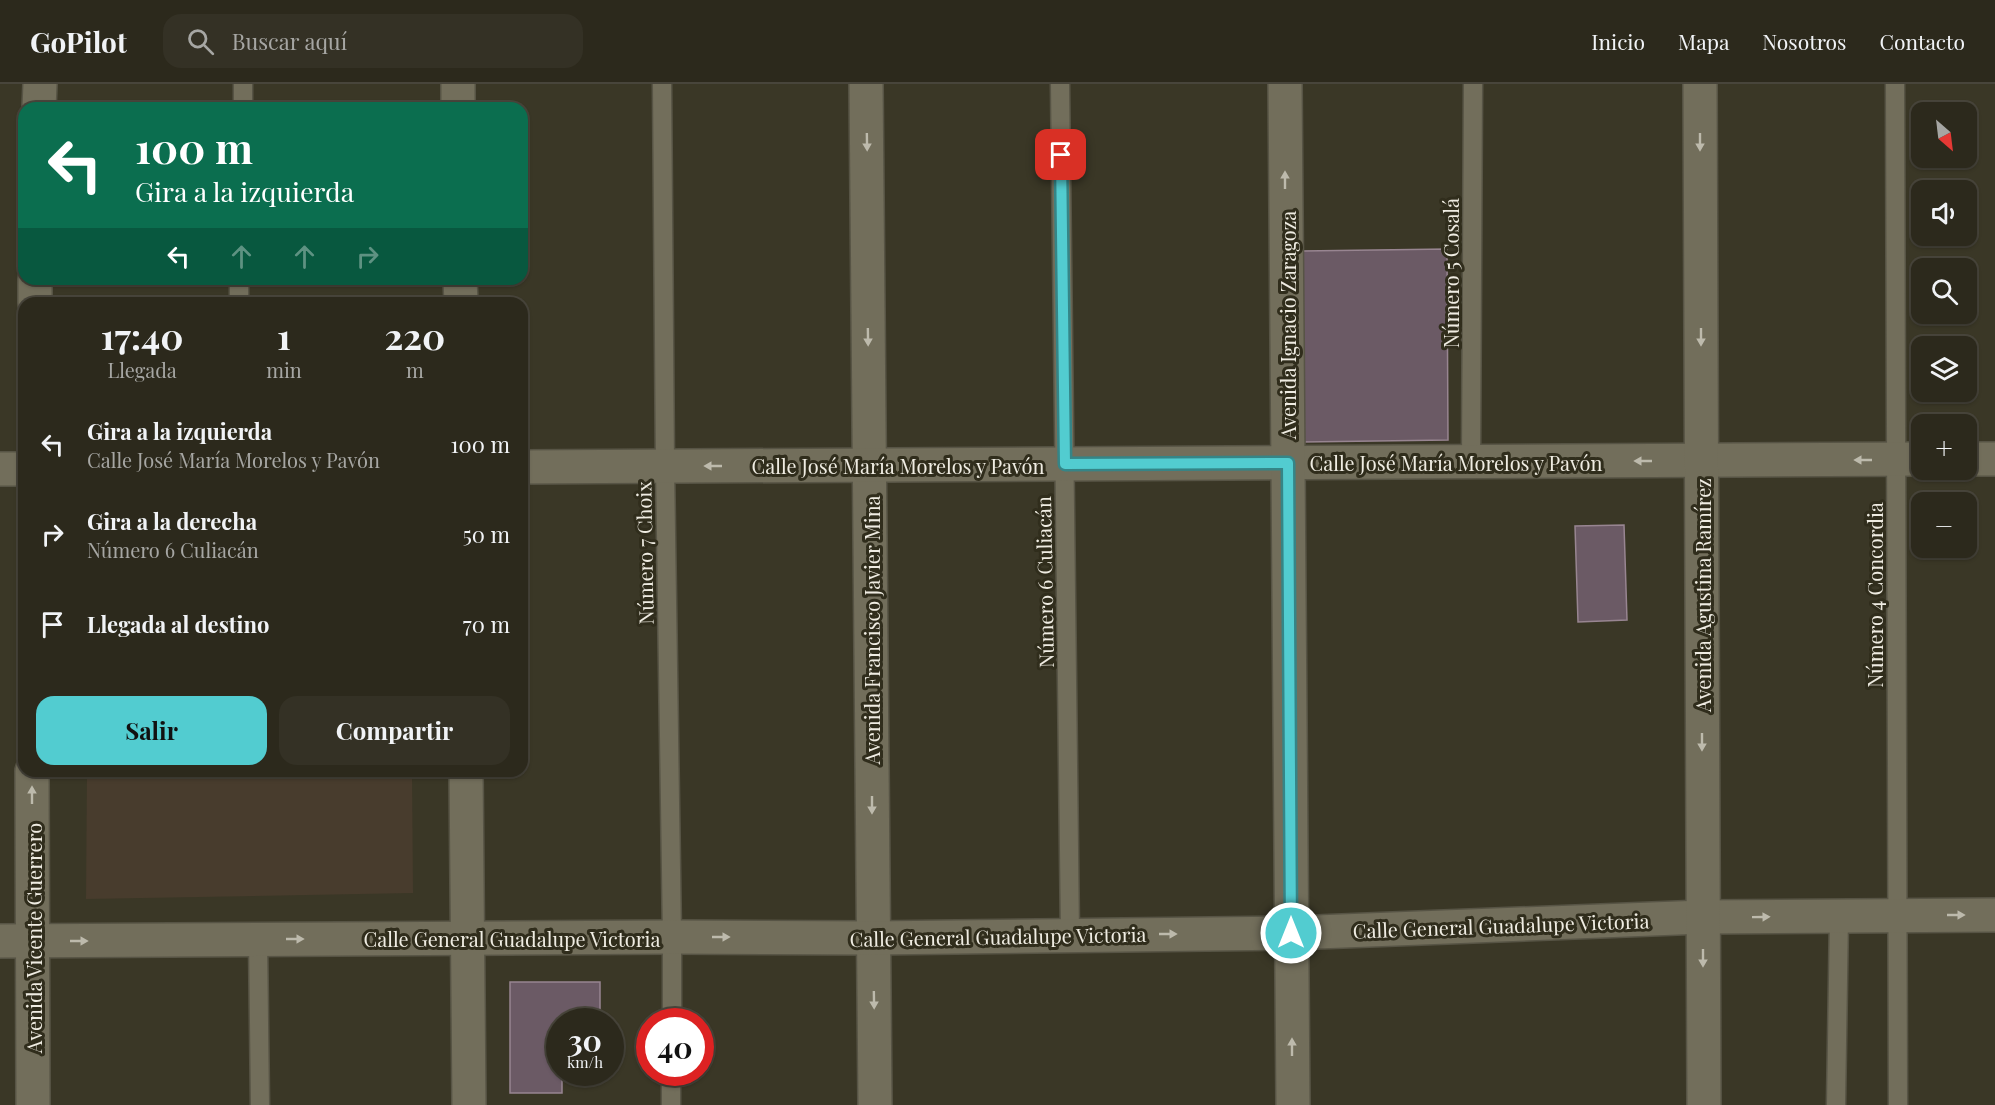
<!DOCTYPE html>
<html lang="es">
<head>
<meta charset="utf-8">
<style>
	body { margin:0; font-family:"Playfair Display",serif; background:#343125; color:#f1f3f6; height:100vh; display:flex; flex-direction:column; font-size:22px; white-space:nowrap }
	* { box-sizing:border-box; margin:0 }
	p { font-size:20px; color:#a6a6a3 }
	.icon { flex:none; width:33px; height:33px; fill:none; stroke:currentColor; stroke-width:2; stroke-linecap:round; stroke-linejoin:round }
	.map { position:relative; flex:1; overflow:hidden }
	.panel { position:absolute; left:18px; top:213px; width:510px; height:480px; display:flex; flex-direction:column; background:#2c291c; border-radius:18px; box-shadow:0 2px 4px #0004,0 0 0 2px #48453b }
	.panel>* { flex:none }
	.guide { position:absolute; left:18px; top:18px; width:510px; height:183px; border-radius:18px; box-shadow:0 2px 4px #0004,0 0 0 2px #48453b; background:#0b6e4f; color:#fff; overflow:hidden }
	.needle { width:39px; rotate:152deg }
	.fabs { position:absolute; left:1911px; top:18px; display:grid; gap:12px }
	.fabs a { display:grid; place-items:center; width:66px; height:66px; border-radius:12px; background:#2c291c; box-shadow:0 2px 4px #0004,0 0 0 2px #48453b; font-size:30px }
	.speed { position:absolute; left:546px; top:924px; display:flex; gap:12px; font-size:30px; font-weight:700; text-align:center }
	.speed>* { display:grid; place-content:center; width:78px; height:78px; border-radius:50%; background:#2c291c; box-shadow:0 2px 4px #0004,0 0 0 2px #48453b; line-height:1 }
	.speed small { font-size:15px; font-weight:400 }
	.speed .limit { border:9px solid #d22; background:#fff; color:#111 }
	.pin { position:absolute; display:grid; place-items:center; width:51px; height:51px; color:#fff; margin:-26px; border-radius:12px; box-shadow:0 3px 9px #0006 }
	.me { position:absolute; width:66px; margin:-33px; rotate:0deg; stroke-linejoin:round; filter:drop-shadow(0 0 4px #0008) }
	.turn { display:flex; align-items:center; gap:21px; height:126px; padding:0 18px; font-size:27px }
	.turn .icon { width:78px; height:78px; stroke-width:2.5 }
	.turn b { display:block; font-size:42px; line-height:51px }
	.lanes { display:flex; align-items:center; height:57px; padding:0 18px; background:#0003; justify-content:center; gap:30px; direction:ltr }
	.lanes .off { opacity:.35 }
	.eta { display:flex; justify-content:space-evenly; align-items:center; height:102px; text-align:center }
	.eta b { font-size:36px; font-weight:700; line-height:42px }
	.action { display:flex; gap:12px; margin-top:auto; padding:12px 18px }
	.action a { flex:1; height:69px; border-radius:18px; background:#52ccd0; color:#111; font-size:24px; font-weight:700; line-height:69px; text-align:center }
	.action a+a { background:#343125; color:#f1f3f6 }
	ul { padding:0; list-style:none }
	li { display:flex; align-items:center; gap:18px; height:90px; padding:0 18px }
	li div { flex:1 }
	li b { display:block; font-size:22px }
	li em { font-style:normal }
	header { display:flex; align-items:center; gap:36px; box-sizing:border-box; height:84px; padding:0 30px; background:#2c291c; border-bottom:2px solid #48453b }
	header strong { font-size:28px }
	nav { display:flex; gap:33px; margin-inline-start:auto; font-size:21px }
	.search { width:420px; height:54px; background:#343125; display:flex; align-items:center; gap:15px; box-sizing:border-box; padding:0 21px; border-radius:18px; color:#a6a6a3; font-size:22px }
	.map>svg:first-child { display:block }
	.education { fill:#483c2d }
	.building { fill:#6b5a65; stroke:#988591; stroke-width:1.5 }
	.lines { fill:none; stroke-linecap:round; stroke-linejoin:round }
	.service-casing { stroke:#575445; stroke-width:21 }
	.minor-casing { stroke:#575445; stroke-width:36 }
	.tertiary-casing { stroke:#575445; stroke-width:36 }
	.service { stroke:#726e5b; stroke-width:18 }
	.minor { stroke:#726e5b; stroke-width:33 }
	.tertiary { stroke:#726e5b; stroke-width:33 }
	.oneway { fill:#bdbaac }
	.route-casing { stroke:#358587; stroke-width:15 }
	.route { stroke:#52ccd0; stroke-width:10 }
	.labels { text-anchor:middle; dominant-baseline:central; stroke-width:6; stroke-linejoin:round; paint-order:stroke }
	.street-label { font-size:20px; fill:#efece2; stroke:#302d1c }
</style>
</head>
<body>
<header>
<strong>GoPilot</strong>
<div class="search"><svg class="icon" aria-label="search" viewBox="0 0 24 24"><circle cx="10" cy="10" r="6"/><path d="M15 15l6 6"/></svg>Buscar aquí</div>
<nav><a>Inicio</a><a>Mapa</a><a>Nosotros</a><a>Contacto</a></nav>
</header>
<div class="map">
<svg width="1995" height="1021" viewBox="0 0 1995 1021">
	<rect width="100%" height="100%" fill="#3a3726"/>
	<!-- education -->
	<polygon class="education" points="87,687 412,687 413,809 86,815"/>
	<!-- building -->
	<g class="building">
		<polygon points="1447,165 1448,356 1303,358 1302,167"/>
		<polygon points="1624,441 1627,536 1578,538 1575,442"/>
		<polygon points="510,898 600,898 600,938 560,938 560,988 562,988 562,1009 510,1009"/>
	</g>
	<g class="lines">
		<!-- service casing -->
		<g class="service-casing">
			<g id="service">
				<polyline points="662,0 665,382 672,853 672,938"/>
				<polyline points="1060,0 1070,851"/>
				<polyline points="1895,0 1898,1021"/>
				<polyline points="243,24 243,0"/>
				<polyline points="239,219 239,195"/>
				<polyline points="1471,378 1473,0"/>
				<polyline points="258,855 260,1021"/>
				<polyline points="671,1021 671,988"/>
				<polyline points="1836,1021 1839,832"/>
			</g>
		</g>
		<!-- minor casing -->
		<g class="minor-casing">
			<g id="minor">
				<polyline points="866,0 875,1021"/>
				<polyline points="39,24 40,0"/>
				<polyline points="35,219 35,195"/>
				<polyline points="1966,375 1995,375"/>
				<polyline points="522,383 1922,375"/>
				<polyline points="0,385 24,385"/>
				<polyline points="32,687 33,1021"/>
				<polyline points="0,857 672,853 874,854 1291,849 1703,833 1995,831"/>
			</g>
		</g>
		<!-- tertiary casing -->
		<g class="tertiary-casing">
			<g id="tertiary">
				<polyline points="458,0 458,24"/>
				<polyline points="1285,0 1293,1021"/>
				<polyline points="1700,0 1704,1021"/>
				<polyline points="460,195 461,219"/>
				<polyline points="466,687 469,1021"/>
			</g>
		</g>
		<!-- service -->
		<use href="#service" class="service"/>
		<!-- minor -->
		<use href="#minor" class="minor"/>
		<!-- tertiary -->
		<use href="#tertiary" class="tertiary"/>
	</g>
	<!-- one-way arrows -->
	<defs><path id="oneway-solid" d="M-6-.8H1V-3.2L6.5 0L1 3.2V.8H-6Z" transform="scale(1.5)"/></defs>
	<g class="oneway">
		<use href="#oneway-solid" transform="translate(867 58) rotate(89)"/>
		<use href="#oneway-solid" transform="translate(1700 58) rotate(90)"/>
		<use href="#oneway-solid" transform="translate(1285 96) rotate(-90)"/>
		<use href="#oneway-solid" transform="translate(868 253) rotate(89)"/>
		<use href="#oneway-solid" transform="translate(1701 253) rotate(90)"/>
		<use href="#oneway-solid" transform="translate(1863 376) rotate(180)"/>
		<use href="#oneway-solid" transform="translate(1643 377) rotate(180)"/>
		<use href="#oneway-solid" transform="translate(713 382) rotate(180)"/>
		<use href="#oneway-solid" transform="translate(1702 658) rotate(90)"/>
		<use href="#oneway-solid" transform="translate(32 711) rotate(-90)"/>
		<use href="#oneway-solid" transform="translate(872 721) rotate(90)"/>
		<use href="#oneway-solid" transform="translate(1956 831)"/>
		<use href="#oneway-solid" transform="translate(1761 833) rotate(-1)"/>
		<use href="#oneway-solid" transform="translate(1168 850)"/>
		<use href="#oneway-solid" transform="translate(721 853)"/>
		<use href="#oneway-solid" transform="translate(295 855)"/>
		<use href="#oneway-solid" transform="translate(79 857)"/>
		<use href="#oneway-solid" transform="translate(1703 874) rotate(90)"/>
		<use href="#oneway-solid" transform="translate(874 916) rotate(89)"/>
		<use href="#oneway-solid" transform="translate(1292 963) rotate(-90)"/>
	</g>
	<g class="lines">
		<!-- route casing -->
		<g class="route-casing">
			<polyline id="route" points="1061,71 1065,380 1288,379 1291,849"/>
		</g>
		<!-- route -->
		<use href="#route" class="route"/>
	</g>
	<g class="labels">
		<!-- street labels -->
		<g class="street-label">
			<text transform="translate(1450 189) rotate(-90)">Número 5 Cosalá</text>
			<text transform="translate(1287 241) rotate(-90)">Avenida Ignacio Zaragoza</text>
			<text x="1456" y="378">Calle José María Morelos y Pavón</text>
			<text x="898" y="381">Calle José María Morelos y Pavón</text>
			<text transform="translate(644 469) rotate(-91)">Número 7 Choix</text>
			<text transform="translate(1044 498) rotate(-91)">Número 6 Culiacán</text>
			<text transform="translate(1702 511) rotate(-90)">Avenida Agustina Ramírez</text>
			<text transform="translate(1874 511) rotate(-90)">Número 4 Concordia</text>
			<text transform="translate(871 546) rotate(-90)">Avenida Francisco Javier Mina</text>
			<text transform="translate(1501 841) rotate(-2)">Calle General Guadalupe Victoria</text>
			<text transform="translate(998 852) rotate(-1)">Calle General Guadalupe Victoria</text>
			<text transform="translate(33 854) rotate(-90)">Avenida Vicente Guerrero</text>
			<text x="512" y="854">Calle General Guadalupe Victoria</text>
		</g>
	</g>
</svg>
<div class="fabs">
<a><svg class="needle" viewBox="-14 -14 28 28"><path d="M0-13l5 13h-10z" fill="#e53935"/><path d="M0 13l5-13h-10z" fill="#a6a6a3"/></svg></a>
<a><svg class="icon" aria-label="sound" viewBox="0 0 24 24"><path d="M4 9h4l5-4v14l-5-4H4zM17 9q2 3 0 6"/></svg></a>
<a><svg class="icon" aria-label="search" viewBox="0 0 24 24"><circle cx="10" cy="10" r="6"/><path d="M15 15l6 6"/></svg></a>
<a><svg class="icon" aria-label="layers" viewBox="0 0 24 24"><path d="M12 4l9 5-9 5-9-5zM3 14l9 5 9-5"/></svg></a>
<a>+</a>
<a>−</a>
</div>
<div class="speed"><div>30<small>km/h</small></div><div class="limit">40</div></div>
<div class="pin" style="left:1061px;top:71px;background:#d93025"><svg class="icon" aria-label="arrive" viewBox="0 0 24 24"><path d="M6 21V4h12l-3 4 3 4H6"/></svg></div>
<svg class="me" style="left:1291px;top:849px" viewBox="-20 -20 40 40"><circle r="17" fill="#52ccd0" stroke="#fff" stroke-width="3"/><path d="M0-11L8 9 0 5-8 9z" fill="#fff"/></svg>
<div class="guide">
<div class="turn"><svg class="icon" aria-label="left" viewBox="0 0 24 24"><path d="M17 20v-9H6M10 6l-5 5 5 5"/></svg><div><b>100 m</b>Gira a la izquierda</div></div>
<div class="lanes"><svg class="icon" aria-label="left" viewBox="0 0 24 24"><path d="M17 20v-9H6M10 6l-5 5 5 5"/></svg><svg class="icon off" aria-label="ahead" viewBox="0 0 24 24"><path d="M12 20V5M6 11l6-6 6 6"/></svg><svg class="icon off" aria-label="ahead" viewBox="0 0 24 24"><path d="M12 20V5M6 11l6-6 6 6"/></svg><svg class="icon off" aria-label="right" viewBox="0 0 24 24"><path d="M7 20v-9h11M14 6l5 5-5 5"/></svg></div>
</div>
<section class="panel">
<div class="eta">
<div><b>17:40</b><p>Llegada</p></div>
<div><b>1</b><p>min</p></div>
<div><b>220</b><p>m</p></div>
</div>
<ul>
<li><svg class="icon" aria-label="left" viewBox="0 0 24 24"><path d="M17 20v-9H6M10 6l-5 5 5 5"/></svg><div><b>Gira a la izquierda</b><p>Calle José María Morelos y Pavón</p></div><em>100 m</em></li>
<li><svg class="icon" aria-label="right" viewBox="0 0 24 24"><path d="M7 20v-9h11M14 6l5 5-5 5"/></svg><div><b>Gira a la derecha</b><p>Número 6 Culiacán</p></div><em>50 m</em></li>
<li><svg class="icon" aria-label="arrive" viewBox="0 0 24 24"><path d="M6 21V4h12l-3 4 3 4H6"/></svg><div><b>Llegada al destino</b></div><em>70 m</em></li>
</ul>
<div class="action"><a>Salir</a><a>Compartir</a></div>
</section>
</div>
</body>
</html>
